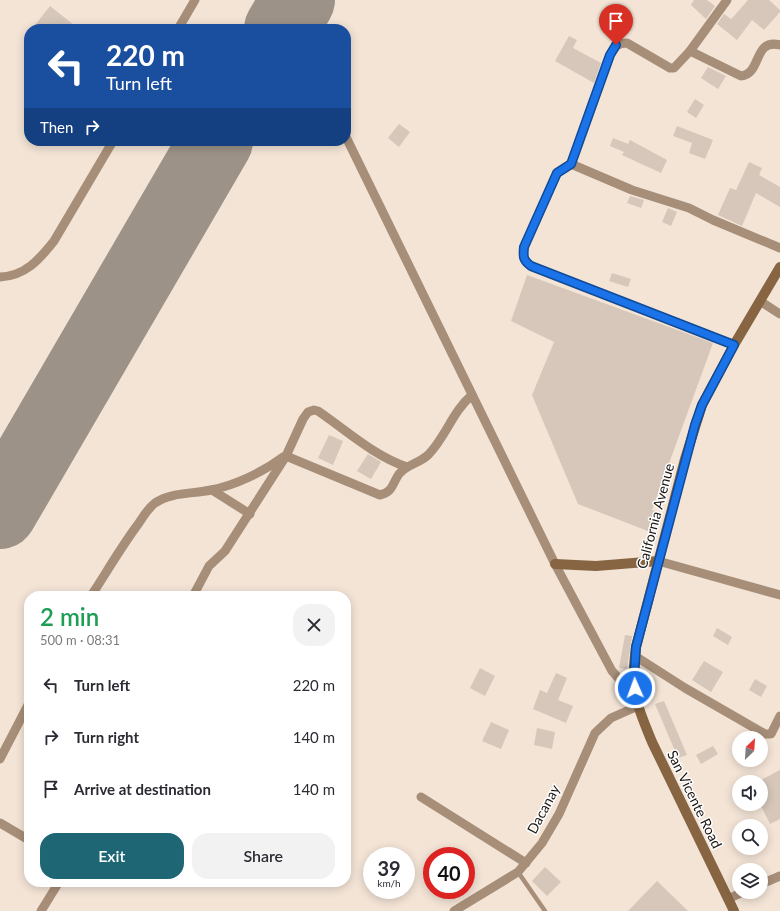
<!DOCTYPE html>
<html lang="en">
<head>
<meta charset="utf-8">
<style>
	body { margin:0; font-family:Lato,sans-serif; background:#f2f2f3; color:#2b2b33; height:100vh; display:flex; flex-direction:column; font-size:15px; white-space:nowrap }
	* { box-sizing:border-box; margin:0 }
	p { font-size:13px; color:#7c7c81 }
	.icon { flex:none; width:22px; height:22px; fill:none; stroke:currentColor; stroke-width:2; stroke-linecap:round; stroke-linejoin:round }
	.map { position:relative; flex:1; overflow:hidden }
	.sheet { position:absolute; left:24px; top:591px; width:327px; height:296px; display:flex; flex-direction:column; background:#fff; border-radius:16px; box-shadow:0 2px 10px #0003 }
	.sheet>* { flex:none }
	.hud { position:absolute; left:24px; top:24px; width:327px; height:122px; border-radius:16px; box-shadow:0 2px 10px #0003; background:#1a4fa0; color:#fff; overflow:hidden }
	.needle { width:26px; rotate:25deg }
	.tools { position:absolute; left:732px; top:731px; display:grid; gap:8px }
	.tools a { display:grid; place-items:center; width:36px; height:36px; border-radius:50%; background:#fff; box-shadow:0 2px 10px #0003; font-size:20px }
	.speed { position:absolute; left:363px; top:847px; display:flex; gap:8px; font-size:20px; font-weight:700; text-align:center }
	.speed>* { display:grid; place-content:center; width:52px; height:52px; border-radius:50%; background:#fff; box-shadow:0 2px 10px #0003; line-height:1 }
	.speed small { font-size:10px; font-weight:400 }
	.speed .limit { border:6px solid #d22; background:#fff; color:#111 }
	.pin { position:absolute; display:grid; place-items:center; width:34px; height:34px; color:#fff; margin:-41px -17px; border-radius:50% 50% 50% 0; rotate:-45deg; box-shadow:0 0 4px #0007 }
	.pin .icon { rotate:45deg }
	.me { position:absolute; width:44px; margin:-22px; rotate:358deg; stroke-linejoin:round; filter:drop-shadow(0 0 3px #0008) }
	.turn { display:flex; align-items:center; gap:14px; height:84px; padding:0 16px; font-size:18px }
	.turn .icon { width:52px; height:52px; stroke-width:2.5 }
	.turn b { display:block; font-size:28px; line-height:34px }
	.then { display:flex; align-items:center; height:38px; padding:0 16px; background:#0003; gap:8px; font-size:15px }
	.round { display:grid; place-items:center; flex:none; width:42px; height:42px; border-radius:16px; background:#f2f2f3 }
	.head { display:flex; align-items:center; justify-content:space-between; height:68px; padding:0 16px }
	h1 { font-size:24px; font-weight:600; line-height:30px; color:#1e9e55 }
	.cta { display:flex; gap:8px; margin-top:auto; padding:8px 16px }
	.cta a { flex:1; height:46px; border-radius:16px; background:#1e6674; color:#fff; font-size:16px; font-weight:600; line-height:46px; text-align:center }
	.cta a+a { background:#f2f2f3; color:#2b2b33 }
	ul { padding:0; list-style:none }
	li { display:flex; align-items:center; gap:12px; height:52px; padding:0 16px }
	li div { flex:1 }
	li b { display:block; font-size:15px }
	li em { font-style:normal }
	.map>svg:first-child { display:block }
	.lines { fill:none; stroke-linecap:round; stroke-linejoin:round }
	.runway { stroke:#9c9288; stroke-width:74 }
	.building { fill:#d6c7ba }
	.lane { stroke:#a78e78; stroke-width:4.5 }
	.street { stroke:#a78e78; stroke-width:9 }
	.secondary { stroke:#876442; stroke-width:10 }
	.route-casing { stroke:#114b97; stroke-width:10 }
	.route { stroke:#1a73e8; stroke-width:7 }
	.labels { text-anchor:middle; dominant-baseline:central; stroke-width:3; stroke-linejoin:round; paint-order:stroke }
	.street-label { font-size:14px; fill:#191410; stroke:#fff }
</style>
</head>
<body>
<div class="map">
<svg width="780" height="911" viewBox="0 0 780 911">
	<rect width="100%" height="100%" fill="#f3e4d6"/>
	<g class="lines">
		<!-- runway -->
		<g class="runway">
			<polyline points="281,29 298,0"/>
			<polyline points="0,512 216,141"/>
		</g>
	</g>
	<!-- building -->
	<g class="building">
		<polygon points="694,0 707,0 715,6 706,19 691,5"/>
		<polygon points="748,0 769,0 780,10 780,12 764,30 752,20 737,40 717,24 724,14 731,19 734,16"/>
		<polygon points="50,6 79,29 32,29"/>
		<polygon points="569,36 577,40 573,48 601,63 594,83 555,61"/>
		<polygon points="708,67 726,76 718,89 701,78"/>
		<polygon points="695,99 704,105 696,118 687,112"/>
		<polygon points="399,124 410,132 399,147 388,138"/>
		<polygon points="677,126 713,140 705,159 689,153 692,143 673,136"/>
		<polygon points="613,138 628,144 630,140 667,160 661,173 622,155 624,152 610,146"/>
		<polygon points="749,162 762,168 759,175 780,187 780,207 756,193 742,226 718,215 730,188 736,190"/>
		<polygon points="630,196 644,200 641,208 627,203"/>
		<polygon points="668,208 677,212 671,226 662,222"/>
		<polygon points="612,273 631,279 628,287 609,281"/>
		<polygon points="527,275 713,343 652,510 660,512 653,533 578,504 532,395 554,342 511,321"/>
		<polygon points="329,435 343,441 333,465 318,458"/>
		<polygon points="368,454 381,462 371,479 357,471"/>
		<polygon points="717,628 732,637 728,645 713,636"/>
		<polygon points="625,635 632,636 627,669 619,668"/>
		<polygon points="704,661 723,672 711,692 692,680"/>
		<polygon points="480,668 495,676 485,696 470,688"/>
		<polygon points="556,673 567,678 558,700 573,706 566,723 533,709 540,690 547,693"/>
		<polygon points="755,679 767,686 761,697 749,690"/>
		<polygon points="664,701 687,755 678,758 655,704"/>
		<polygon points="491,722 509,730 501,749 482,741"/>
		<polygon points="537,728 555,732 552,749 534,745"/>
		<polygon points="713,746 718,754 701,764 696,755"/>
		<polygon points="780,770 780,819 770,824 761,806 761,780"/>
		<polygon points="545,867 561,882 547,896 532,881"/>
		<polygon points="657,881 688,911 628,911"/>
	</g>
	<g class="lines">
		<!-- lane -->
		<polyline class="lane" points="518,872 545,911"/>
		<!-- street -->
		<g class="street">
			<path d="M727 0 690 51 741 76C762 74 753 38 780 45"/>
			<polyline points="178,29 195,0"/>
			<path d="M690 51 674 68H670L627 43C617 43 615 47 610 55L571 164 557 173 524 247C523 257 523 260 531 266L734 345"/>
			<polyline points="346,137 555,564 612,671 636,698"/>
			<polyline points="571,164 632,190 689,208 713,220 780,248"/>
			<path d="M0 277C25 276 39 260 54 241L113 141"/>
			<polyline points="760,301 780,314"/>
			<path d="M286 456 380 495C393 492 392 484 399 474 407 464 421 463 429 454 446 436 453 411 472 395"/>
			<polyline points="212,490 250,514"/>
			<polyline points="658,561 780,595"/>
			<path d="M91 596C106 573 120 549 136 527 142 519 147 509 155 503 171 492 193 494 211 490 236 485 263 472 283 457"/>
			<path d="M193 596 209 566 225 551 286 456 303 419 308 412 314 410 318 411C346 430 374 456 407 467"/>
			<polyline points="635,656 685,688 765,734 771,734 780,716"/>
			<polyline points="0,759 29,703"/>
			<polyline points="421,797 526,863"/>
			<polyline points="0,823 29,840"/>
			<polyline points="761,884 780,876"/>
			<polyline points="728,899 743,892"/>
			<polyline points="41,911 59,882"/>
			<polyline points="454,911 518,872 542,843 559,814 595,733 611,718 638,706"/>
		</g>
		<!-- secondary -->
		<g class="secondary">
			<polyline points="555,564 596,566 658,561"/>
			<path d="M734 911 652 742C644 722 634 701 634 679 633 668 635 657 636 647L685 459 702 405 734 345 780 267"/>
		</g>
	</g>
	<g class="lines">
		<!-- route casing -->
		<g class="route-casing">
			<path id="route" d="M616 45 610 55 571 164 557 173 524 247C523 257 523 260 531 266L734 345 702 405 695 425 636 647 634 679 635 688"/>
		</g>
		<!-- route -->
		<use href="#route" class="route"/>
	</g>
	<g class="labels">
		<!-- street labels -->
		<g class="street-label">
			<text transform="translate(655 516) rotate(-75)">California Avenue</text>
			<text transform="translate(695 799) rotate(64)">San Vicente Road</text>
			<text transform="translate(543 809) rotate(-62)">Dacanay</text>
		</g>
	</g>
</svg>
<div class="tools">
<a><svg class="needle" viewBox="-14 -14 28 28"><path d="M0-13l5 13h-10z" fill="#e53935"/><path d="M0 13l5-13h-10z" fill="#7c7c81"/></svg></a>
<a><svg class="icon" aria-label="sound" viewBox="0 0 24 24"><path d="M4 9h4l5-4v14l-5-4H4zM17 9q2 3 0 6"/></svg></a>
<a><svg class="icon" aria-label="search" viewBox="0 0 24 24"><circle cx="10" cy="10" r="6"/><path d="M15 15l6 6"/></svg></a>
<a><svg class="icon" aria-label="layers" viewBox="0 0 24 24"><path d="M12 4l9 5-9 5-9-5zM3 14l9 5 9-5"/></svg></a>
</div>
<div class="speed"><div>39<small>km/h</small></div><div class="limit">40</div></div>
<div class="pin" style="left:616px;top:45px;background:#d93025"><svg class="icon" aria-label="arrive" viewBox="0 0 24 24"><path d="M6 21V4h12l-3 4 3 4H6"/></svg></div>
<svg class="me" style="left:635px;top:688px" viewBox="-20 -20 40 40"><circle r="17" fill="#1a73e8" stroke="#fff" stroke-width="3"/><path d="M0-11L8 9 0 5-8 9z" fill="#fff"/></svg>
<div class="hud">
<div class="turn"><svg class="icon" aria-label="left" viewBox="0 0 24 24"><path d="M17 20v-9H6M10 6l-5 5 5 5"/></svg><div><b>220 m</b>Turn left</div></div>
<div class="then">Then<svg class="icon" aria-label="right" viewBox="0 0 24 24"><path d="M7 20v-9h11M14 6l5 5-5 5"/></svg></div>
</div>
<section class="sheet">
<div class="head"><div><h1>2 min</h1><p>500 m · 08:31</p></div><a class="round"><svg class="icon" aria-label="close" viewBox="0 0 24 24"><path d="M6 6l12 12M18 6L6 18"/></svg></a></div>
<ul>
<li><svg class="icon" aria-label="left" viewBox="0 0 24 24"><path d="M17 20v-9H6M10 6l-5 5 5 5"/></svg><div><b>Turn left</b></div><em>220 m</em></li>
<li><svg class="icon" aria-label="right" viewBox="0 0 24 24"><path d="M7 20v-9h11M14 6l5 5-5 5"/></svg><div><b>Turn right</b></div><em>140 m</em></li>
<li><svg class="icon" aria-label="arrive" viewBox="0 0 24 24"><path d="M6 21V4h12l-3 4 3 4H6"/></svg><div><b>Arrive at destination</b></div><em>140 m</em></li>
</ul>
<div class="cta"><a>Exit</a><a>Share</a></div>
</section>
</div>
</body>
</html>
